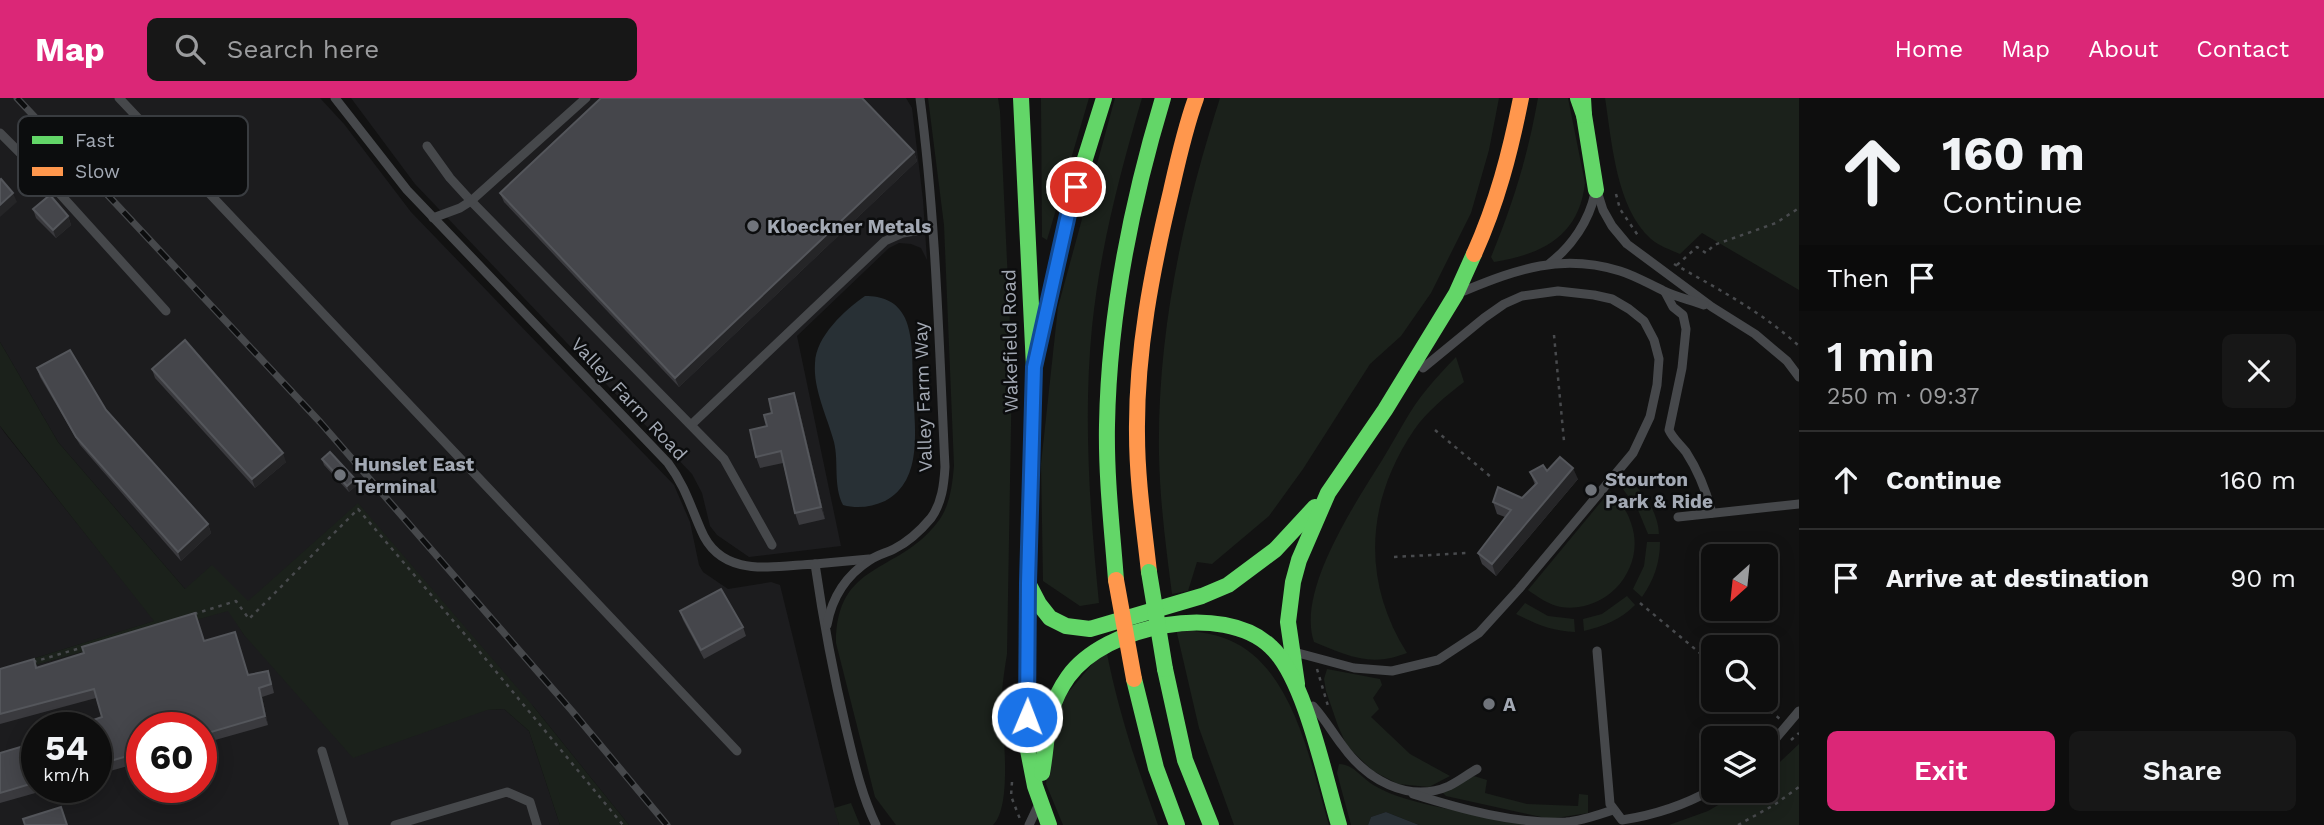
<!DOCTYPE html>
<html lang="en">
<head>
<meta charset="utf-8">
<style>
	body { margin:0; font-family:"Work Sans",sans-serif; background:#171717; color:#f1f3f6; height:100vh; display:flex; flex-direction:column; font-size:26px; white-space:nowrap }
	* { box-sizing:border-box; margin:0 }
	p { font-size:23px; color:#9b9c9e }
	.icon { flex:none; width:38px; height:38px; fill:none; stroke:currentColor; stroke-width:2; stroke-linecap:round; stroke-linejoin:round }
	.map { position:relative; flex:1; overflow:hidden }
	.panel { display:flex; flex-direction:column; background:#0e0e0e; width:525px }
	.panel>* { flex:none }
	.guide { background:#0e0e0e; color:#f1f3f6; overflow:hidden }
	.needle { width:46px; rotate:207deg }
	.controls { position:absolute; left:1701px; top:446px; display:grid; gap:14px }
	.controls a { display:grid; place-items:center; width:77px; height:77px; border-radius:10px; background:#0e0e0e; box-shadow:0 4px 18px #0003,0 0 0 2px #2e2e2e; font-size:35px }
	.speed { position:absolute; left:21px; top:614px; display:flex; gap:14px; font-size:35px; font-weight:700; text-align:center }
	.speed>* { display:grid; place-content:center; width:91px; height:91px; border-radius:50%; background:#0e0e0e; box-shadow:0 4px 18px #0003,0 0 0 2px #2e2e2e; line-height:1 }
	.speed small { font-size:18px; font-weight:400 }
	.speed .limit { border:10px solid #d22; background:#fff; color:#111 }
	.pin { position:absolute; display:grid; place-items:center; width:60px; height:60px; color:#fff; margin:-30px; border:4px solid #fff; border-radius:50%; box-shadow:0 2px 7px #0007 }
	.me { position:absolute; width:77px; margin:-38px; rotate:1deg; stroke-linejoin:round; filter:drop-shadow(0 0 5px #0008) }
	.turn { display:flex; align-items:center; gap:24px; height:147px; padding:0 28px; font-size:32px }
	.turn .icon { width:91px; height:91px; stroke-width:2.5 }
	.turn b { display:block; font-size:49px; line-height:60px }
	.then { display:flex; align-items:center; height:66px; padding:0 28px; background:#0003; gap:14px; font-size:26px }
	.round { display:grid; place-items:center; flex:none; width:74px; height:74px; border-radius:10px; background:#171717 }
	.head { display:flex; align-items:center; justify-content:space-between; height:119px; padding:0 28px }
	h1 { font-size:42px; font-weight:600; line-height:52px }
	.cta { display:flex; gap:14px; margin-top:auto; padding:14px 28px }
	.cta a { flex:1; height:80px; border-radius:10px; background:#db2777; color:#fff; font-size:28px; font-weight:600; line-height:80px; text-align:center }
	.cta a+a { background:#171717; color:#f1f3f6 }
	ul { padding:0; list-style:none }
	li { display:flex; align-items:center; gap:21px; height:98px; padding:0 28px; border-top:2px solid #2e2e2e }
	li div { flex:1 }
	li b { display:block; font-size:26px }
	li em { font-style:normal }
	header { display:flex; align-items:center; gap:42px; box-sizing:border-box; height:98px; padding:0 35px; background:#db2777; color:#fff }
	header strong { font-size:33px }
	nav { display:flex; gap:38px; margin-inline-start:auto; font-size:24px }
	.search { width:490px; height:63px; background:#171717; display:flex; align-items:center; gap:18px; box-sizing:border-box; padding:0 24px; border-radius:10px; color:#9b9c9e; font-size:26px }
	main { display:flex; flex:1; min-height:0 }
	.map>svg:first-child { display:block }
	.built { fill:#1c1c1e; fill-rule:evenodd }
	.green { fill:#1b211b }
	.water { fill:#283035 }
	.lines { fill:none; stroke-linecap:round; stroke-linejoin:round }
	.path { stroke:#484a4d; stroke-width:2.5; stroke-dasharray:3.5 5; stroke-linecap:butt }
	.lane { stroke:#46484b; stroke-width:9 }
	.fast { stroke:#63d668; stroke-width:16 }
	.slow { stroke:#ff974d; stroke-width:16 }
	.rail-casing { stroke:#46484b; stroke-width:7 }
	.rail { stroke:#0c0d0e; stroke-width:4.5; stroke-dasharray:13; stroke-linecap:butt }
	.fast-bridge { stroke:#63d668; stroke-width:16 }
	.slow-bridge { stroke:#ff974d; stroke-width:16 }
	.wall { fill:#3a3a3e }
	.shaded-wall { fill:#252527 }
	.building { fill:#45464b; stroke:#54565b; stroke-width:2 }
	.route-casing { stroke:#114b97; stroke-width:18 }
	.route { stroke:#1a73e8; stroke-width:12 }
	.poi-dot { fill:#70747b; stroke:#0c0d0e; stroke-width:2.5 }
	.labels { text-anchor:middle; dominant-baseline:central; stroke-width:5; stroke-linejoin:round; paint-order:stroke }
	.poi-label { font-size:19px; font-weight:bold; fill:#a3a9b4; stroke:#0c0d0e; text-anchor:start }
	.street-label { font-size:19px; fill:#a3a9b4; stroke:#0c0d0e }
	.key { fill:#0c0d0e; stroke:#393c40; stroke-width:2 }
	.key-label { font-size:19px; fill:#a3a9b4 }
</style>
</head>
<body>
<header>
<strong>Map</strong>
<div class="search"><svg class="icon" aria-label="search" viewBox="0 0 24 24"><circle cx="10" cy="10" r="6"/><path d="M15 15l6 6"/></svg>Search here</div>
<nav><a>Home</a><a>Map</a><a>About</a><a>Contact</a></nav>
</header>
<main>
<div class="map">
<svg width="1799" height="727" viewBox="0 0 1799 727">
	<rect width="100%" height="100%" fill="#121212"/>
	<!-- built -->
	<g class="built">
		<polygon points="0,0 320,0 344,26 411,114 674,387 690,424 699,467 703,474 728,491 771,484 780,487 839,727 629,727 533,608 248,503 185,491 58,344 0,244"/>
		<polygon points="351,0 906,0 912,10 923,102 927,162 921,150 911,146 899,145 889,150 797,238 841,448 749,459 717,437 710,428 702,395 692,376 415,86"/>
		<polygon points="0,328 4,334 155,523 0,571"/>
		<path d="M229 512 244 537 487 612 504 611 529 633 560 727H0V577ZM37 630H96V690H37ZM142 630H201V690H142Z"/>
	</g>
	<!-- green -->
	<g class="green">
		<path d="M928 0H998L1000 13 1012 270 1007 556C1005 568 1003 581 1002 594 1001 625 1014 706 993 727H896L875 699 836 545C836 463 898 476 937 425 950 409 952 388 954 368L944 127Z"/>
		<polygon points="1041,0 1089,0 1047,142 1042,139"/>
		<path d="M1115 0H1142C1120 75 1100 151 1092 229 1083 321 1090 414 1099 505L1080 508 1043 483 1041 366 1058 209Z"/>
		<path d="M1220 0H1499L1489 52 1471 115 1431 195 1401 238 1370 266 1303 371 1269 418 1212 466 1197 464 1188 493 1172 496C1166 450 1160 404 1159 357 1157 235 1183 116 1220 0Z"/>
		<path d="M1538 0H1568L1585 85C1579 138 1543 156 1494 164L1491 159C1513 106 1528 57 1538 0Z"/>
		<path d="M1605 0H1799V192L1702 135 1680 156C1671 152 1659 148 1651 141 1616 110 1612 44 1605 0Z"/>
		<polygon points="0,244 58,344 185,491 212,467 248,503 358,405 533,608 629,727 560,727 529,633 504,611 487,612 353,660 244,537 228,513 0,577 0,571 154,523 0,328"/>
		<path d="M1456 259 1464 284C1446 298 1427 313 1414 332 1366 403 1361 482 1407 555 1400 557 1393 560 1385 561 1361 565 1336 553 1314 544 1296 492 1357 403 1384 359 1398 336 1410 311 1427 291 1436 280 1446 269 1456 259Z"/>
		<path d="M1630 382C1645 397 1658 414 1659 436H1648L1638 412 1623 391Z"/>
		<path d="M1610 393C1619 403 1627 412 1631 425 1647 469 1608 516 1561 509 1549 507 1538 499 1528 492Z"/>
		<path d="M1647 444H1660C1660 464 1654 482 1642 499L1633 491 1644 468Z"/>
		<path d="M1627 498 1635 507C1620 522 1604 528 1584 533L1583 521 1602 516Z"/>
		<path d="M1525 505 1548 518 1574 521 1575 534C1552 533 1536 526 1516 516Z"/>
		<path d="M1176 531C1195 533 1212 535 1229 542 1293 568 1311 667 1329 727H1234L1199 630Z"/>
		<path d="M1106 550C1117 610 1137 669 1158 727H1063L1046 686 1054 611Z"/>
		<polygon points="1327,571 1380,581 1382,587 1373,600 1379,611 1371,619 1410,656 1450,678 1429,689 1398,686 1373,673 1347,648 1338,628 1326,593 1324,581"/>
		<polygon points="1799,646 1799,727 1669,727 1708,713 1742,693 1766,693 1766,677"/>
		<path d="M1339 666C1354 666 1362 681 1375 688 1409 708 1476 715 1516 723L1524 727H1419L1386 714 1371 719 1368 727H1351L1337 675Z"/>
		<polygon points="1474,678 1487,682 1485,695 1527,706 1578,708 1579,696 1588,697 1588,715 1550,721 1446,698 1442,694"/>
		<polygon points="851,705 860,727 839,727 834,710"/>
	</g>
	<!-- water -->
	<g class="water">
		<path d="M865 198C882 198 897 203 905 220 914 240 912 267 913 289 914 327 925 382 885 403 872 409 857 411 843 407 833 387 839 365 834 344 827 318 813 291 815 265 816 238 845 212 865 198Z"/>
		<polygon points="1386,714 1419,727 1368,727 1371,719"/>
	</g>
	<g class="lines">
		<!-- path -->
		<g class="path">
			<polyline points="1616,96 1620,111 1639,139"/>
			<path d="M1674 166C1718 191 1762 214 1799 248"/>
			<polyline points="1677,167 1697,149 1706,155 1714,147 1776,125 1799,110"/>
			<polyline points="1554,237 1564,343"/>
			<polyline points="1435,332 1491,379"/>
			<polyline points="1394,459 1467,455"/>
			<polyline points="1640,505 1713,566"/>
			<polyline points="194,516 236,503 249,521 358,411 479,553 623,727"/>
			<polyline points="33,564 101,544"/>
			<polyline points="1317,571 1328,608"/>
			<polyline points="1757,602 1780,621"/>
			<polyline points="1791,642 1799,635"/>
			<polyline points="1012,684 1011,698 1020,721"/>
			<polyline points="1738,727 1774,707 1799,689"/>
		</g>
		<!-- lane -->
		<g class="lane">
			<polyline points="119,0 737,653"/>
			<path d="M335 0 407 92 668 365C685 388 690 407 701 432 721 481 773 468 815 466 823 521 833 575 846 630 854 663 861 696 876 727"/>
			<polyline points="0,35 51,86 166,213"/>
			<polyline points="427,48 450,80 471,103 724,361 772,447"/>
			<polyline points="1597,93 1603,112 1612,128 1627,146 1712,209 1755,236 1787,263 1799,279"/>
			<polyline points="433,120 460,110 471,103 586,0"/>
			<path d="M1550 165C1572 148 1589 123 1595 95"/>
			<path d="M1464 193C1518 171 1561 155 1620 173 1636 178 1649 186 1664 193 1676 199 1691 202 1704 207"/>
			<path d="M1665 194 1673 209 1683 217 1686 231 1682 270 1669 332C1673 341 1680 346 1686 354 1699 374 1706 392 1712 415"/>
			<polyline points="691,327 885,143 903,135 932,130"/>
			<polyline points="1678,419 1799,406"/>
			<polyline points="815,466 869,461"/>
			<path d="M827 527C832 499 845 478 870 462 877 457 886 455 894 451 908 444 921 432 931 420 942 405 944 386 945 369 939 246 936 122 920 0"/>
			<path d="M1597 553 1610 706 1622 722C1655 717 1685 707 1713 691"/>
			<polyline points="1298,555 1354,570 1392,573 1438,562 1479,535 1519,491 1633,355 1650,319 1657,287 1659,261 1654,242 1644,223 1629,211 1612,201 1594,197 1558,193 1522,198 1504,206 1484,220 1423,270"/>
			<path d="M1313 608C1325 621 1332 634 1342 647 1366 681 1408 706 1449 688 1459 683 1468 676 1477 671"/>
			<polyline points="1766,652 1799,613"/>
			<polyline points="322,653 344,727"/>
			<path d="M1413 696C1461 711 1514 726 1566 724 1582 723 1598 717 1613 712"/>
			<polyline points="395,727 507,694 530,704 537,727"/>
			<polyline points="1029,727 1037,710"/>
		</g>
		<!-- fast -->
		<g class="fast">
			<polyline points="1021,0 1034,269 1028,485 1027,647 1035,688 1049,727"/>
			<polyline points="1578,0 1584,17 1596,92"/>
			<polyline points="1583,0 1584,17"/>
			<polyline points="1034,269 1069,112 1104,0"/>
			<path d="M1116 482C1112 430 1106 379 1107 327 1109 216 1131 106 1163 0"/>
			<polyline points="1028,485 1039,506 1050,520 1066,528 1090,531 1202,498 1228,487 1275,452 1315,409"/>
			<polyline points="1165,571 1185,662 1211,727"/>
			<polyline points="1134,581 1156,670 1177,727"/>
			<polyline points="1297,586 1288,524 1293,484 1299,462 1328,395 1385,312 1456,196 1474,156"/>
			<path d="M1042 675C1049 637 1044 613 1068 579 1105 527 1223 503 1271 549 1305 580 1325 681 1339 727"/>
		</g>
		<!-- slow -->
		<g class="slow">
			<path d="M1474 156C1497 105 1510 55 1521 0"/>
			<path d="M1149 474C1144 428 1137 382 1137 336 1136 254 1152 172 1171 93 1178 62 1185 30 1196 0"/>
		</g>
		<!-- rail casing -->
		<g class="rail-casing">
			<polyline id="rail" points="17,0 320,324 572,613 667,727"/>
		</g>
		<!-- rail -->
		<use href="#rail" class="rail"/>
		<!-- fast-bridge -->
		<polyline class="fast-bridge" points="1149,474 1165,571"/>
		<!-- slow-bridge -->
		<polyline class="slow-bridge" points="1116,482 1134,581"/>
	</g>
	<!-- wall -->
	<g class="wall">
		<polygon points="914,54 917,63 679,289 504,104 500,95"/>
		<polygon points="33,111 68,118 71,127 56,140 36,120"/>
		<polygon points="37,270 106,312 208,426 211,435 181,463 80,347 40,279"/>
		<polygon points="152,271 286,364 255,390 155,280"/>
		<polygon points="794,295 798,307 825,421 799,427 795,415 783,365 760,370 756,359 772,315"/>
		<polygon points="322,361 357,387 349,394 324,367"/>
		<polygon points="1547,373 1578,381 1496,478 1482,466 1478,455 1505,419 1497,416 1493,404 1522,400 1535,387 1530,374"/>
		<polygon points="680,513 743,529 746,538 704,561 683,522"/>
		<polygon points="204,543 248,577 271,582 274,595 262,599 268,627 201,646 201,630 142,630 142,664 96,677 96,630 92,628 102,619 96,600 0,626 0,571 34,561 37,569"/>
		<polygon points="37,644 37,690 53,690 0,705 0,655"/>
	</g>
	<!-- shaded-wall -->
	<g class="shaded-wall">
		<polygon points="914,54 917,63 679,289 675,280"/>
		<polygon points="13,95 17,104 0,119 0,107"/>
		<polygon points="68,118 71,127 56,140 53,132"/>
		<polygon points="794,295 798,307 825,421 821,409"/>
		<polygon points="283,355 286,364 255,390 252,381"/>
		<polygon points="1573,370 1578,381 1496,478 1492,466"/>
		<polygon points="355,381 357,387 349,394 347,388"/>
		<polygon points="208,426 211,435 181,463 178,454"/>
		<polygon points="259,590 262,599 268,627 265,618"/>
	</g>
	<!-- building -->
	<g class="building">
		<polygon points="601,0 862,0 914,54 675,280 500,95"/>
		<polygon points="1,81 13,95 0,107 0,82"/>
		<polygon points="50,97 68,118 53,132 33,111"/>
		<polygon points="185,242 283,355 252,381 152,271"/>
		<polygon points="70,252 106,312 208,426 178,454 76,339 37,270"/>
		<polygon points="794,295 821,409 795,415 781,353 756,359 750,332 767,328 764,317 772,315 769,301"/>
		<polygon points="330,354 355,381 347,388 322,361"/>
		<polygon points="1560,359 1573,370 1492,466 1478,455 1511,412 1493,404 1498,389 1522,400 1537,385 1530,374 1543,367 1547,373"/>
		<polygon points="721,491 743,529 701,552 680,513"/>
		<polygon points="195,515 204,543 235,534 248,577 268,573 271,586 259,590 265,618 201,637 201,630 142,630 142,654 96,667 96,630 86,630 92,628 90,623 102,619 94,591 0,616 0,571 34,561 36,570 84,555 82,549"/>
		<polygon points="37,644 37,684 0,695 0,655"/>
		<polygon points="61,709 67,727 25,727 23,721"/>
	</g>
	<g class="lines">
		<!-- route casing -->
		<g class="route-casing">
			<polyline id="route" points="1027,619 1028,485 1034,269 1069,112 1076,89"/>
		</g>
		<!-- route -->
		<use href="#route" class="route"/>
	</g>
	<!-- markers -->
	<g class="poi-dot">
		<circle cx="753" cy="128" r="7"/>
		<circle cx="340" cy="377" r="7"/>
		<circle cx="1591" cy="392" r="7"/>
		<circle cx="1489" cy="606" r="7"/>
	</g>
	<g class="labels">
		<!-- poi labels -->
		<g class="poi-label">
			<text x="767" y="128">Kloeckner Metals</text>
			<text x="354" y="366">Hunslet East<tspan x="354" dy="22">Terminal</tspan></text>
			<text x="1605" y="381">Stourton<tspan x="1605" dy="22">Park &amp; Ride</tspan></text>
			<text x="1503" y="606">A</text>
		</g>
		<!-- street labels -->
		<g class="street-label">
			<text transform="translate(1010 243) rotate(-91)">Wakefield Road</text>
			<text transform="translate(923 299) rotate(-92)">Valley Farm Way</text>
			<text transform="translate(629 301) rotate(47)">Valley Farm Road</text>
		</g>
	</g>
	<!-- legend -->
	<rect x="18" y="18" width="230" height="80" rx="10" class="key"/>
	<rect x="32" y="38" width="31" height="8" fill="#63d668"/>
	<rect x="32" y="69" width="31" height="9" fill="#ff974d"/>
	<g class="key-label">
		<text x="75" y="49">Fast</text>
		<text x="75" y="80">Slow</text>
	</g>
</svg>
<div class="controls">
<a><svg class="needle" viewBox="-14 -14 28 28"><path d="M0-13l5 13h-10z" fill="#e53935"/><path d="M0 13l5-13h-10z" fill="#9b9c9e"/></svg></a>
<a><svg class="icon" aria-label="search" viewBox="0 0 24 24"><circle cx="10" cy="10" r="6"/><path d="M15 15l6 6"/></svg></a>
<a><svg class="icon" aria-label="layers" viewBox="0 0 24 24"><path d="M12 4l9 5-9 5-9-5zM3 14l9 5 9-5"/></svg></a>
</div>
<div class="speed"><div>54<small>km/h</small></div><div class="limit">60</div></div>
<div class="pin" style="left:1076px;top:89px;background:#d93025"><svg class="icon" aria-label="arrive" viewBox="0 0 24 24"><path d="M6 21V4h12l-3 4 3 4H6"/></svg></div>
<svg class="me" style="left:1027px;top:619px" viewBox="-20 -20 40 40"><circle r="17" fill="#1a73e8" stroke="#fff" stroke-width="3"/><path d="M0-11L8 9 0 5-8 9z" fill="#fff"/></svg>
</div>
<section class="panel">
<div class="guide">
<div class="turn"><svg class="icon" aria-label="ahead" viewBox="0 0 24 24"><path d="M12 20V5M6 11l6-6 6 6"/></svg><div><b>160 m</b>Continue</div></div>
<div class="then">Then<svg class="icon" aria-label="arrive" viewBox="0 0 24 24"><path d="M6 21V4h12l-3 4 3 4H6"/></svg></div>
</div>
<div class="head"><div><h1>1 min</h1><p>250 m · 09:37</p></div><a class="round"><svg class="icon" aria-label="close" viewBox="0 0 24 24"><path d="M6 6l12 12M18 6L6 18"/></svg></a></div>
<ul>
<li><svg class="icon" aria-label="ahead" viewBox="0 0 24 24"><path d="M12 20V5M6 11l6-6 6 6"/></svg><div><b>Continue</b></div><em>160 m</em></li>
<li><svg class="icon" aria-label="arrive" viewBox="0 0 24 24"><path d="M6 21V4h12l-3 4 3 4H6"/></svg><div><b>Arrive at destination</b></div><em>90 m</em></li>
</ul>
<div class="cta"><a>Exit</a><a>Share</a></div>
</section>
</main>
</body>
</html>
